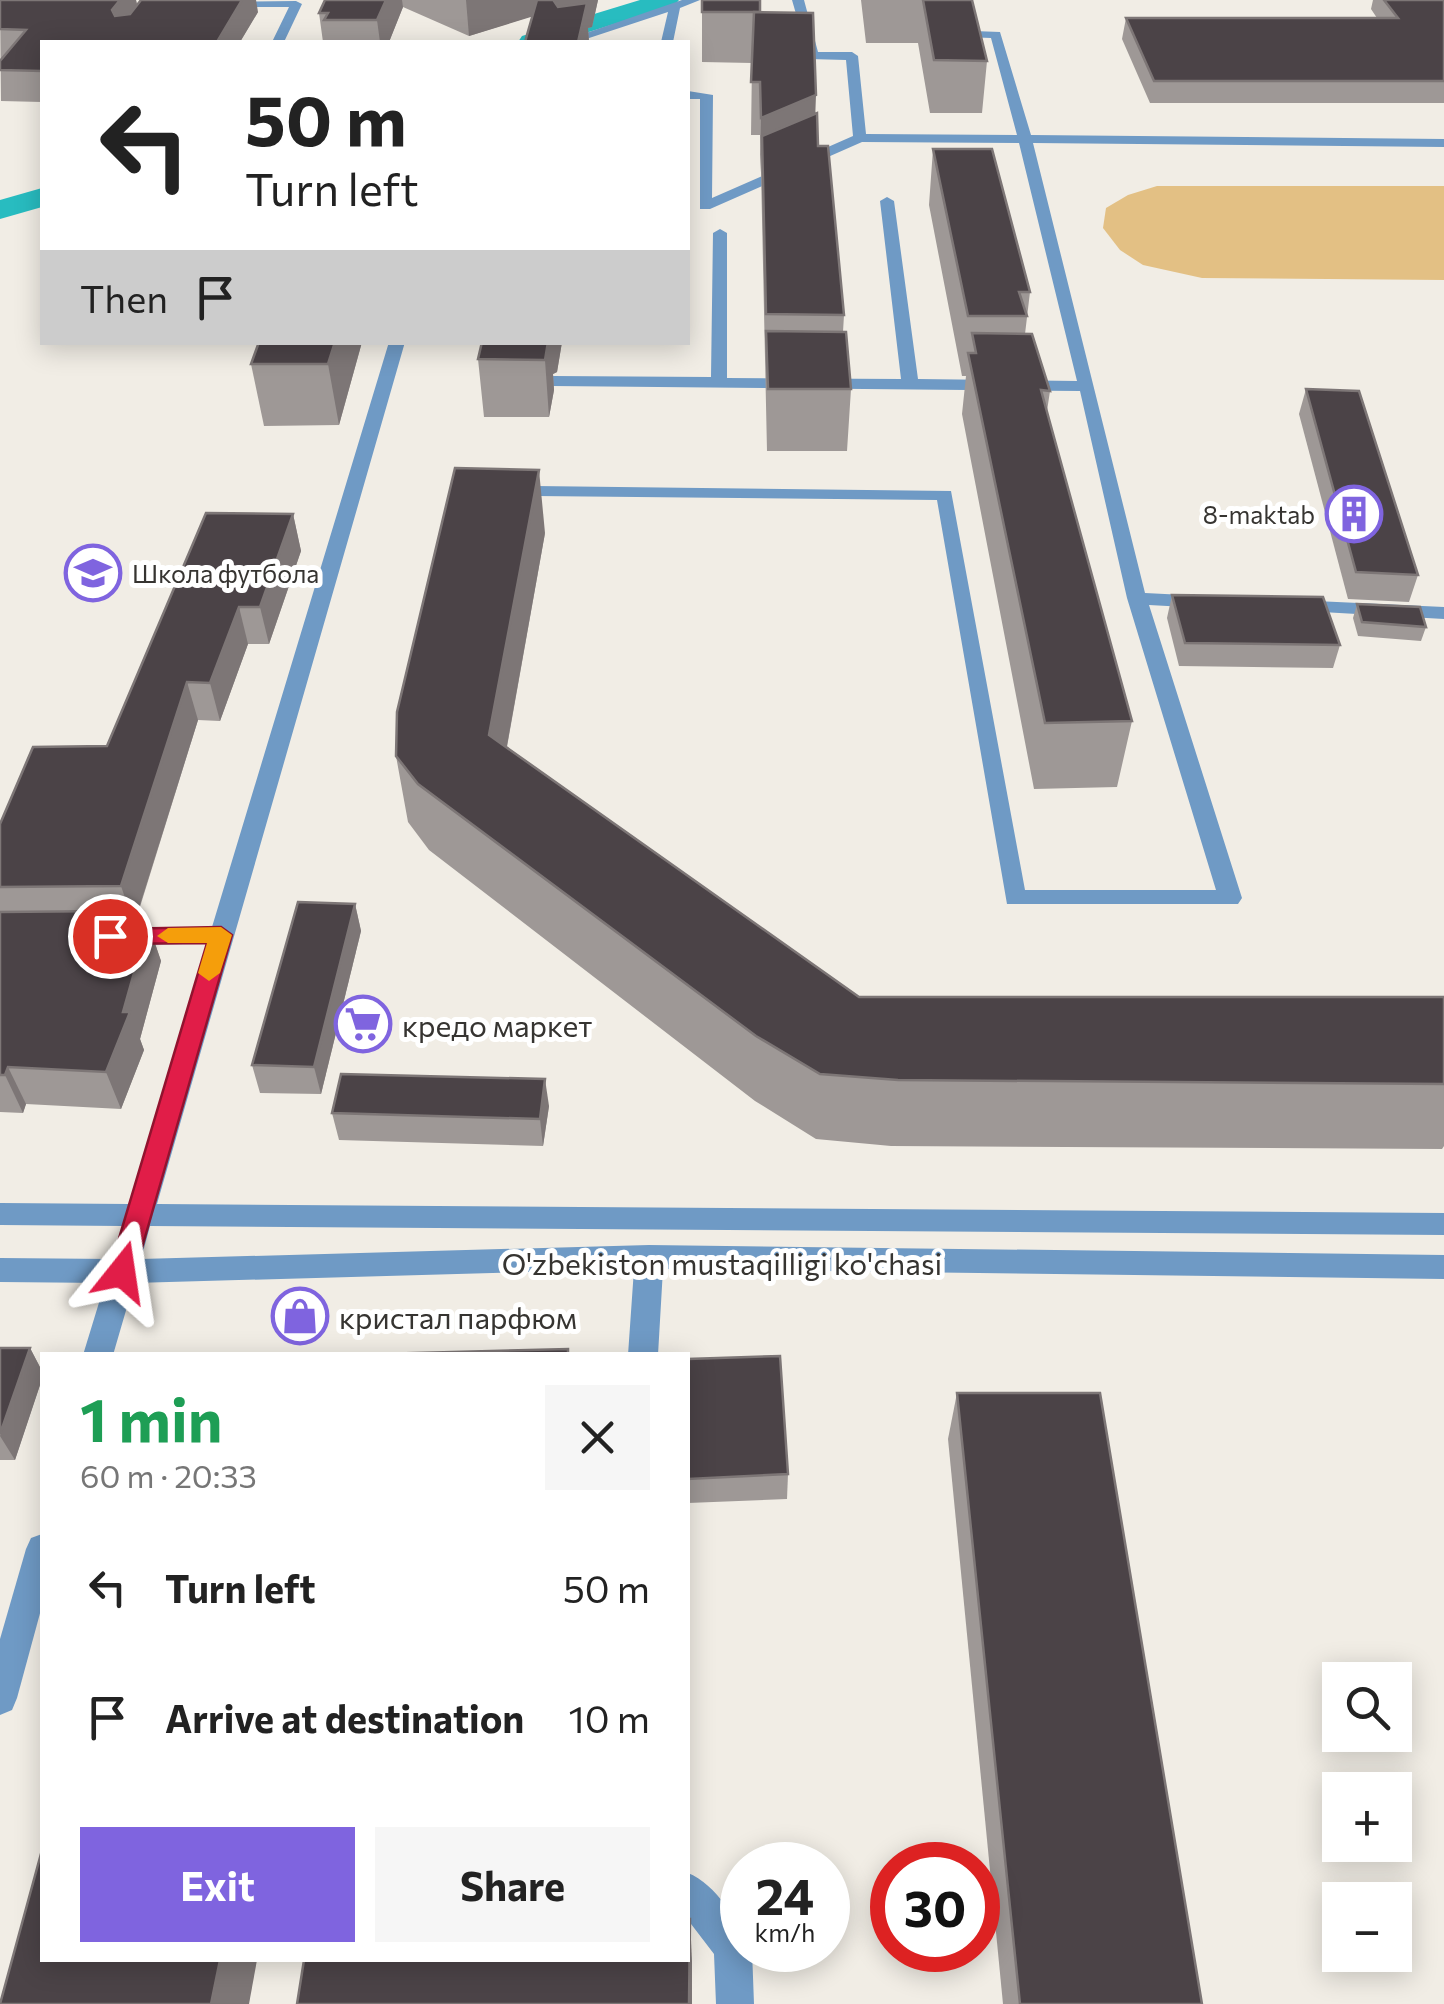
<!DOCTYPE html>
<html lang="en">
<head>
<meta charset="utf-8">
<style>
	body { margin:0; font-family:Commissioner,sans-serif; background:#f6f6f6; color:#222; height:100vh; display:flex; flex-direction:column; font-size:38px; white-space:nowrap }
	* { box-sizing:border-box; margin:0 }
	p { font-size:32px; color:#767676 }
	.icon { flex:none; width:55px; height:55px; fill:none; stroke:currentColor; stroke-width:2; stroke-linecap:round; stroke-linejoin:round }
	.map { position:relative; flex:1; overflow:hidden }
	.drawer { position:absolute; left:40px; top:1352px; width:650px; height:610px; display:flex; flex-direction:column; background:#fff; border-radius:0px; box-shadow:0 5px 25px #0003 }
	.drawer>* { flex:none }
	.top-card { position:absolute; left:40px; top:40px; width:650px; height:305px; border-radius:0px; box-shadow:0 5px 25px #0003; background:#fff; color:#222; overflow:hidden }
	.fabs { position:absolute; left:1322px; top:1662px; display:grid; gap:20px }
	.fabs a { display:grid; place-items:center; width:90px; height:90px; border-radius:0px; background:#fff; box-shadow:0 5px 25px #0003; font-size:50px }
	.speed { position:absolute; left:720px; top:1842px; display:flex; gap:20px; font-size:50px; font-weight:700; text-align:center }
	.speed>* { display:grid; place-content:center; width:130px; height:130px; border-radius:50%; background:#fff; box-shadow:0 5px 25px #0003; line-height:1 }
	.speed small { font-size:25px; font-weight:400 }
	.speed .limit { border:15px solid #d22; background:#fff; color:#111 }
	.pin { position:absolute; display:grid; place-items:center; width:85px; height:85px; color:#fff; margin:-42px; border:5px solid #fff; border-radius:50%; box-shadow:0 2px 10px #0007 }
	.me { position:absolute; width:110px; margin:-55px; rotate:15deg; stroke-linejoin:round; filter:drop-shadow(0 0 8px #0008) }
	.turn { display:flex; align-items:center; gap:35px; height:210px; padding:0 40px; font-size:45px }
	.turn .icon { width:130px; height:130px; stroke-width:2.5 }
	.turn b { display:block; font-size:70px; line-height:85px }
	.then { display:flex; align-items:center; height:95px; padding:0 40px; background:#0003; gap:20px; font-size:38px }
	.round { display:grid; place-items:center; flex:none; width:105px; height:105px; border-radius:0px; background:#f6f6f6 }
	.overview { display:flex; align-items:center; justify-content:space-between; height:170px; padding:0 40px }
	h1 { font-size:60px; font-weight:700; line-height:75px; color:#1e9e55 }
	.action { display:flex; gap:20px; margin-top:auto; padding:20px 40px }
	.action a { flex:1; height:115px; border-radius:0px; background:#7f64df; color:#fff; font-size:40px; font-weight:700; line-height:115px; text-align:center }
	.action a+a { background:#f6f6f6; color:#222 }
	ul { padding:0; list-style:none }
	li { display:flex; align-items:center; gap:30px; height:130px; padding:0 40px }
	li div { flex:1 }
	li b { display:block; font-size:38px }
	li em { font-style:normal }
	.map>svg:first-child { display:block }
	.green { fill:#e3c084 }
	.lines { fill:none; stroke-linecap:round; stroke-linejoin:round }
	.canal { fill:#28bcc0; fill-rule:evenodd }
	.minor { fill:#6f9ac5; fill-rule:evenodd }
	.wall { fill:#9e9896 }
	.shaded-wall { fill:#7d7676 }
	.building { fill:#4b4347; stroke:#7d7676; stroke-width:2.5 }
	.route { fill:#e11d48; stroke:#92132f; stroke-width:2.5 }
	.slow { fill:#f59e0b }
	.labels { text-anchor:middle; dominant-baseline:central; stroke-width:10; stroke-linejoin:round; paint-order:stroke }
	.far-poi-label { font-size:25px; fill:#363431; stroke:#fff; text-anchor:end }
	.poi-label { font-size:30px; fill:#363431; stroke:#fff; text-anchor:start }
	.street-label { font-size:30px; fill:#363431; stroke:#fff }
</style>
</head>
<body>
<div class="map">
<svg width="1444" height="2004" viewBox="0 0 1444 2004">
	<rect width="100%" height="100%" fill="#f1ede5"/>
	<!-- green -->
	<polygon class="green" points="1157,186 1444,186 1444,280 1202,278 1143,265 1120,250 1103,228 1106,208 1128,195"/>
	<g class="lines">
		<!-- canal -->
		<g class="canal">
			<polygon points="640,0 679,0 675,5 557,42 518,42 522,36"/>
			<polygon points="42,188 42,207 0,219 0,200"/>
		</g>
		<!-- minor -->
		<g class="minor">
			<polygon points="682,0 700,0 680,8 673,42 661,42 668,12 577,42 560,42"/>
			<polygon points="792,0 804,0 818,52 852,52 858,56 866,134 1017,135 991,38 939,36 921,0 933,0 947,30 1000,32 1031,135 1444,139 1444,147 1033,143 1145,593 1204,596 1214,602 1204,608 1149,605 1242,898 1238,904 1007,904 937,500 535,496 526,491 535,486 951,491 1025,890 1216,890 1127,598 1080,391 552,386 544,381 552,376 711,377 713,233 720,229 727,233 727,378 901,379 880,201 887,197 894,201 918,379 1077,381 1019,143 862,142 710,209 700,209 700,99 688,99 688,91 713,95 712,198 853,136 846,60 809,59"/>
			<polygon points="221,2 296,1 302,4 284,42 272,42 289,7 225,7"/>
			<polygon points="389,342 405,342 157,1204 1444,1213 1444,1235 150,1226 141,1259 649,1245 1444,1255 1444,1279 663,1269 658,1355 628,1355 634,1269 134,1283 113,1355 83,1355 105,1283 0,1282 0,1258 112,1259 122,1226 0,1225 0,1203 129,1204 207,944 121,945 109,936 121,927 212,927"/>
			<polygon points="1294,600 1444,607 1444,619 1287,610 1287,602"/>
			<polygon points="42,1534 42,1606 17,1698 12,1710 0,1715 0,1639 26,1549 31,1538"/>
			<path d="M688 1873C715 1884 742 1922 742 1950H752L754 2004H716L714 1954 688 1920Z"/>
		</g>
	</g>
	<!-- wall -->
	<g class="wall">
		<polygon points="0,0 136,0 137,5 258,12 240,42 42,42 42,102 1,101"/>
		<polygon points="325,0 598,0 592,27 588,28 589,42 532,16 469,36 403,7 389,42 323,42 319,13"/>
		<polygon points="861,0 972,0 987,61 982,113 930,113 918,43 866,43"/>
		<polygon points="1373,0 1444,0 1444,103 1150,103 1122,39 1126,18 1377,18 1371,9"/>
		<polygon points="702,12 761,12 816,113 818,146 844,315 843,332 851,389 847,451 767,451 761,172 760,135 751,135 752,63 702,62"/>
		<polygon points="933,149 1030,292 1025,334 1050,391 1047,411 1132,721 1117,787 1034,789 962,414 966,376 962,376 929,205"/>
		<polygon points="259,342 362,342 339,425 264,426 251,364"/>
		<polygon points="482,342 562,342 557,372 553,374 554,390 549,417 484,417 478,359"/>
		<polygon points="1306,389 1418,575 1409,602 1348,599 1299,414"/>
		<polygon points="293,514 301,551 269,644 248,644 220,721 198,720 135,923 148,923 161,961 140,1039 144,1050 121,1109 26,1104 23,1113 0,1112 0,824 107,746"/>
		<polygon points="545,533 507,747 859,997 1444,1084 1444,1146 1442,1149 891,1146 816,1139 755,1101 429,850 408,822 396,756"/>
		<polygon points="1172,595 1340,645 1333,668 1179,666 1167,618"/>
		<polygon points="1357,604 1426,627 1421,641 1358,636 1353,618"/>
		<polygon points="355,904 361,931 321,1094 260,1093 252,1065"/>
		<polygon points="549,1106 543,1146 339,1140 332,1113"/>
		<polygon points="0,1348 30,1348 42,1371 42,1379 15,1460 0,1460"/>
		<polygon points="688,1359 788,1474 787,1499 688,1503"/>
		<polygon points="957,1393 1202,2004 1003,2004 948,1439"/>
	</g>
	<!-- shaded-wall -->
	<g class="shaded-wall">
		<polygon points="120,0 136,0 139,13 119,40 112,10"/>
		<polygon points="242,0 256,0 258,12 240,42 217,42"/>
		<polygon points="386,0 402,0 403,7 389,42 380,42 377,20"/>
		<polygon points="466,0 546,0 547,12 469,36"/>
		<polygon points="558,0 598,0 592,27 588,28 589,42 557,40 554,1"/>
		<polygon points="816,95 814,149 762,136 760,173 761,118"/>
		<polygon points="335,342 362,342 339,425 328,364"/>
		<polygon points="537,342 562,342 557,372 553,374 554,390 549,417 545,360"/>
		<polygon points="539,470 545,533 497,801 489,735"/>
		<polygon points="293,514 301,551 269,644 260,607"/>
		<polygon points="239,607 248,644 220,721 210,683"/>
		<polygon points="187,682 198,720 134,924 121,886"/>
		<polygon points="355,904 361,931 321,1094 314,1067"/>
		<polygon points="113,911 127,949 109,924"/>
		<polygon points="148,923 161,961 140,1039 144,1050 121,1109 106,1072"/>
		<polygon points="8,1067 26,1104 23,1113 5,1075"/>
		<polygon points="545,1079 549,1106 543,1146 540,1119"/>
		<polygon points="30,1348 42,1371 42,1379 15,1460 0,1436"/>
		<polygon points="690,1919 692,1961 692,2004 689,2004"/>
		<polygon points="220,1960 257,1960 249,2004 211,2004"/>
	</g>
	<!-- building -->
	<g class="building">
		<polygon points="0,0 120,0 112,10 115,16 130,14 141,0 242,0 217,42 42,42 42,71 0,70 0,61 26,30 0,29"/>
		<polygon points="325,0 386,0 377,20 324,20 328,13 319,13"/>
		<polygon points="537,0 558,0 554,1 558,7 587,3 578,42 525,42"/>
		<rect x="702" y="0" width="58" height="12"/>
		<polygon points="923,0 972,0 987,61 934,60"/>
		<polygon points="1384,0 1444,0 1444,81 1154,81 1126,18 1398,18"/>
		<polygon points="754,12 813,13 816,95 761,118 760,82 751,82"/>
		<polygon points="817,113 818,146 828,146 844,315 766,314 762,136"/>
		<polygon points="933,149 992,149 1030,292 1019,292 1027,316 968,316"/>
		<polygon points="766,331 846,332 851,389 768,389"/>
		<polygon points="972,333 1032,334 1050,391 1041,390 1132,721 1045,723 968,353 976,353"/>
		<polygon points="259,342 335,342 328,364 251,364"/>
		<polygon points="482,342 548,342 545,360 478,359"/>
		<polygon points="1306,389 1359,391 1418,575 1356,572"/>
		<polygon points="455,468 539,470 489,735 859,997 1444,997 1444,1084 898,1080 820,1074 756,1036 418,784 396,756 397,712"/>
		<polygon points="206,513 293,514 260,607 239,607 210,683 187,682 121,886 0,887 0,824 33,747 107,746"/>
		<polygon points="1172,595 1323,597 1340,645 1185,643"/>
		<polygon points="1357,604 1420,607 1426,627 1362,622"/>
		<polygon points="298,902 355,904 314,1067 252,1065"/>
		<polygon points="113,911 109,924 148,923 123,1012 130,1012 106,1072 8,1067 5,1075 0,1075 0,912"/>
		<polygon points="341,1074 545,1079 540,1119 332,1113"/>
		<polygon points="0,1348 30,1348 0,1434"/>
		<polygon points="568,1349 568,1355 339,1355"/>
		<polygon points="780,1356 788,1474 688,1479 688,1359"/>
		<polygon points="957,1393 1100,1393 1202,2004 1020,2004"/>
		<polygon points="42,1850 42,1960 220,1960 211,2004 0,2004"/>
		<polygon points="688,1919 690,1919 689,2004 297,2004 304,1960 688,1960"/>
	</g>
	<!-- route -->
	<polygon class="route" points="221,927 232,935 135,1272 131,1279 122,1282 113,1279 109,1272 207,943 110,944 99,936 110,929"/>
	<!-- slow -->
	<polygon class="slow" points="221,927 232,935 220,973 209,981 198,973 207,943 168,943 157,936 168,928"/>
	<!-- icons -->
	<defs>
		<g id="building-ring" transform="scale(2.875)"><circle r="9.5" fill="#fff" stroke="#7f64df" stroke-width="1.5"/><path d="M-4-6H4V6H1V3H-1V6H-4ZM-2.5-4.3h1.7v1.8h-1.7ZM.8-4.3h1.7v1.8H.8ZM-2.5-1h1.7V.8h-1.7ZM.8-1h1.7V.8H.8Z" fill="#7f64df"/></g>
		<g id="school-ring" transform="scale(2.875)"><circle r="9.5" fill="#fff" stroke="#7f64df" stroke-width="1.5"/><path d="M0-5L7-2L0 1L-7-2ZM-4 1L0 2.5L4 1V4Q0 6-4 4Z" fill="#7f64df"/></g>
		<g id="supermarket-ring" transform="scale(2.875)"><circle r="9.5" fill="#fff" stroke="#7f64df" stroke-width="1.5"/><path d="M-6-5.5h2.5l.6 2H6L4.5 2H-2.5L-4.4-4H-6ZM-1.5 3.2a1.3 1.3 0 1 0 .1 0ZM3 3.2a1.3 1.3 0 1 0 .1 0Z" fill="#7f64df"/></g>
		<g id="shop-ring" transform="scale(2.875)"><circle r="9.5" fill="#fff" stroke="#7f64df" stroke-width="1.5"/><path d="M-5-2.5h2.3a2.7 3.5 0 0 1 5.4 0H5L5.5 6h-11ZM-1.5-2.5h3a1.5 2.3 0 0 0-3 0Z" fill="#7f64df"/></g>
	</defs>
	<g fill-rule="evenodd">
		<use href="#building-ring" x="1354" y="514"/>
		<use href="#school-ring" x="93" y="573"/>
		<use href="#supermarket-ring" x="363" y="1024"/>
		<use href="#shop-ring" x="300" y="1316"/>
	</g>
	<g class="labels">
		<!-- far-poi labels -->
		<g class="far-poi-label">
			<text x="1315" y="514">8-maktab</text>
			<text x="132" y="573" text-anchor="start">Школа футбола</text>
		</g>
		<!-- poi labels -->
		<g class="poi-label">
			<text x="402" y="1024">кредо маркет</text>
			<text x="339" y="1316">кристал парфюм</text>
		</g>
		<!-- street labels -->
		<g class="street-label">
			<text x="722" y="1262">O'zbekiston mustaqilligi ko'chasi</text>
		</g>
	</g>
</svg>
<div class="fabs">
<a><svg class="icon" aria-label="search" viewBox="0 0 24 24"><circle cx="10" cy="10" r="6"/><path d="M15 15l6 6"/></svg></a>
<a>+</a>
<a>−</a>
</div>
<div class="speed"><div>24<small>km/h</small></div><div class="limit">30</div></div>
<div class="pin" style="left:110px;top:936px;background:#d93025"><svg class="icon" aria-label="arrive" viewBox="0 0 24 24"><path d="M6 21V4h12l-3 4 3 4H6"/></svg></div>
<svg class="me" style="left:122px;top:1272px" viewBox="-20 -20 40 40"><path d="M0-17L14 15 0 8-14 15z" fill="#e11d48" stroke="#fff" stroke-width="4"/></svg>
<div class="top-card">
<div class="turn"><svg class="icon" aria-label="left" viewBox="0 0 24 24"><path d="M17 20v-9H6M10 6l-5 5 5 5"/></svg><div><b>50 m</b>Turn left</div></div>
<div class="then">Then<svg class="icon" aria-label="arrive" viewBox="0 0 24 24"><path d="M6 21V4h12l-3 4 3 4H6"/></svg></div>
</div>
<section class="drawer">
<div class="overview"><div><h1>1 min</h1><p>60 m · 20:33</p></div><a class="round"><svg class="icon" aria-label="close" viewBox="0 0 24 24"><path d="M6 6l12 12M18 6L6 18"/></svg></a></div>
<ul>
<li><svg class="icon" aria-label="left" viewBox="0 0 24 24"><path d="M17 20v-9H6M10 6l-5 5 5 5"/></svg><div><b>Turn left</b></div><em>50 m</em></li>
<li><svg class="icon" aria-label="arrive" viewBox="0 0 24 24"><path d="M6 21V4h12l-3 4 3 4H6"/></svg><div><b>Arrive at destination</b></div><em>10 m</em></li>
</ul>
<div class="action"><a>Exit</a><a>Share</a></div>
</section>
</div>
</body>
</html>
